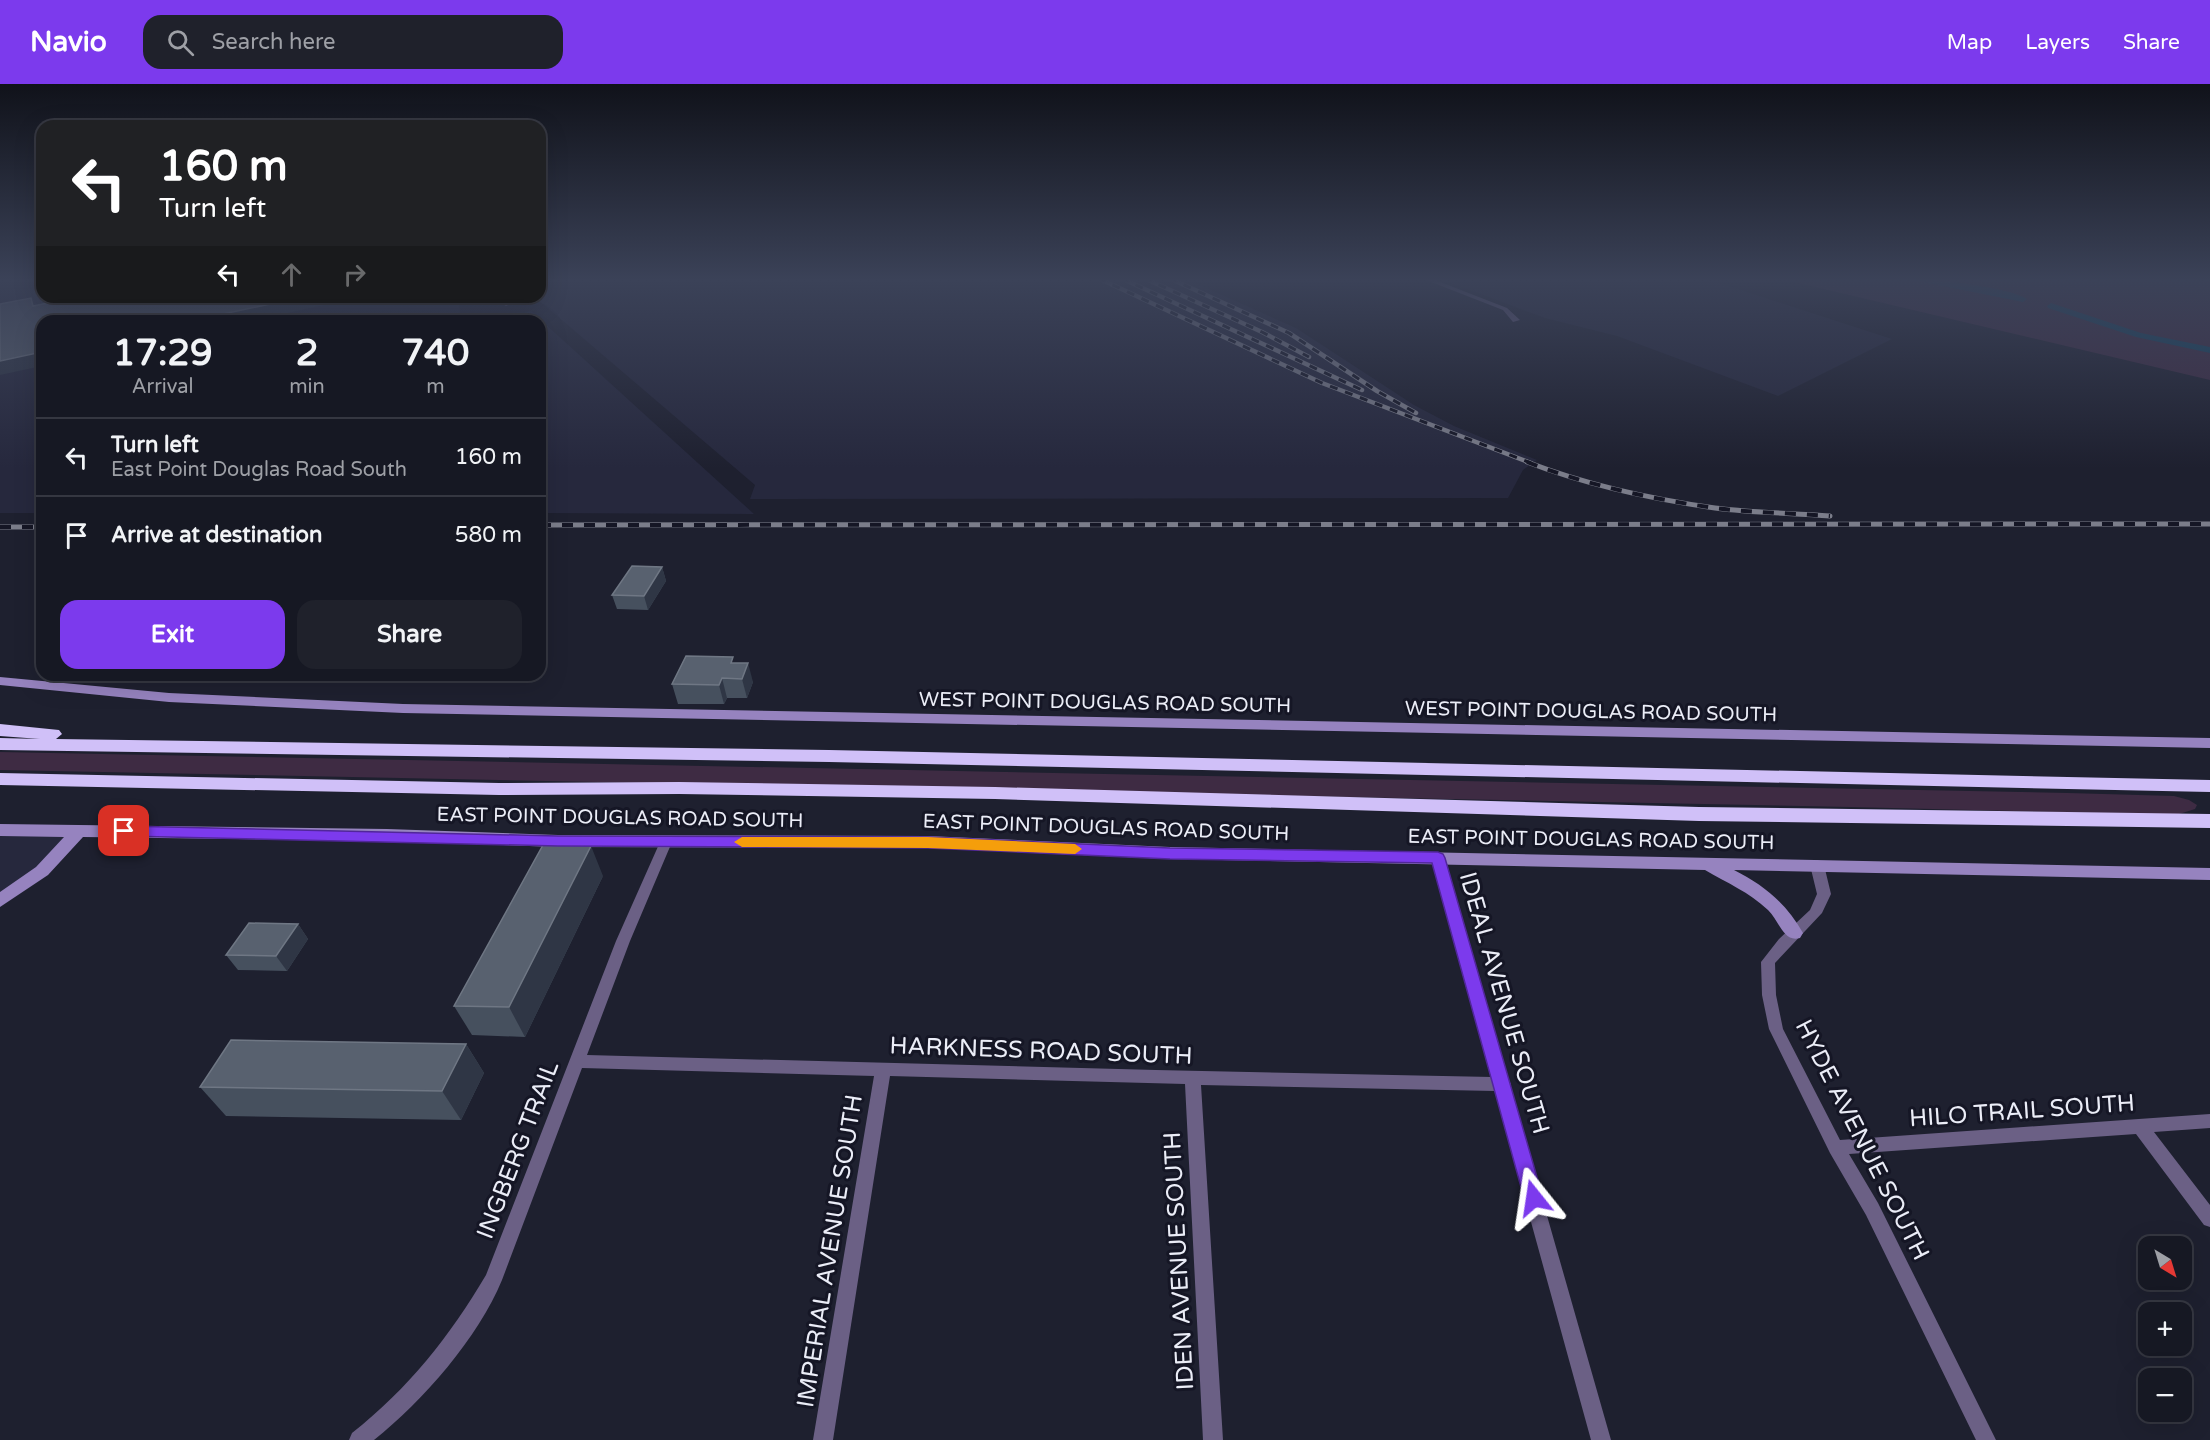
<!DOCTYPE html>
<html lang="en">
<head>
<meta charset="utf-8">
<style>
	body { margin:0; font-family:"Varela Round",sans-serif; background:#1f212b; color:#f1f3f6; height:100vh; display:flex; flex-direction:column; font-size:22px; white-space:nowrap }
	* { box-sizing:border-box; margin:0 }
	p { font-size:20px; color:#9ea0a6 }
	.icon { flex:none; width:33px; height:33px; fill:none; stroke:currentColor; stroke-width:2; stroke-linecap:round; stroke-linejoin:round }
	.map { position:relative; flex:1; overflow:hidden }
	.panel { position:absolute; left:36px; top:231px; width:510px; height:366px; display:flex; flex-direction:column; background:#161823; border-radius:18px; box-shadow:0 6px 24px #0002,0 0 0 2px #353741 }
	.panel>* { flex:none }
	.banner { position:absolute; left:36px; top:36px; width:510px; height:183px; border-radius:18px; box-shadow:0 6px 24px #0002,0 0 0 2px #353741; background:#202124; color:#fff; overflow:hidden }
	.needle { width:39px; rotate:142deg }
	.controls { position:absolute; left:2138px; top:1152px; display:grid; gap:12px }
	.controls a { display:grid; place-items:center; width:54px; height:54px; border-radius:12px; background:#161823; box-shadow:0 6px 24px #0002,0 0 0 2px #353741; font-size:30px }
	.pin { position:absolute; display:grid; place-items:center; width:51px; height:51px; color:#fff; margin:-26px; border-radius:12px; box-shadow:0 3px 9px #0006 }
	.me { position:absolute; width:66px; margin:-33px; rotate:345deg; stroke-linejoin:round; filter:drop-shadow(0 0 4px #0008) }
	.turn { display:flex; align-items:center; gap:21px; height:126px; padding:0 24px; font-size:27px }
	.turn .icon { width:78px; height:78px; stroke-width:2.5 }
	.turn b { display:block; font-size:42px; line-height:51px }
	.lanes { display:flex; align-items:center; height:57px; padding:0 24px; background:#0003; justify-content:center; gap:30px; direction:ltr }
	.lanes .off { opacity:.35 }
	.eta { display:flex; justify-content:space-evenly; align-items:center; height:102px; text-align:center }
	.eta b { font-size:36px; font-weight:700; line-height:42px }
	.cta { display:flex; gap:12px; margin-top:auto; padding:12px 24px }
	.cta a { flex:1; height:69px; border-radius:18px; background:#7c3aed; color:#fff; font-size:24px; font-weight:700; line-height:69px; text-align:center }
	.cta a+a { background:#1f212b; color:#f1f3f6 }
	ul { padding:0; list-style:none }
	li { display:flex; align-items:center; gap:18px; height:78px; padding:0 24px; border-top:2px solid #353741 }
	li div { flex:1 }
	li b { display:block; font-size:22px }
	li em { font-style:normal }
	header { display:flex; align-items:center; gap:36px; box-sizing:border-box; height:84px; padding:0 30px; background:#7c3aed; color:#fff }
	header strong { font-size:28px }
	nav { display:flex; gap:33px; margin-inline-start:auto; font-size:21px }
	.search { width:420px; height:54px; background:#1f212b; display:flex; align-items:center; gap:15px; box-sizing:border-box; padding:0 21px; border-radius:18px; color:#9ea0a6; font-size:22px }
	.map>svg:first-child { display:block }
	.built { fill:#26283d }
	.green { fill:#3e2b43 }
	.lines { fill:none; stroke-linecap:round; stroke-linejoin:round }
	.canal { fill:#104562; fill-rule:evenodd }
	.street { fill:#6b6085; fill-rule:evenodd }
	.secondary { fill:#9683bf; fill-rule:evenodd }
	.highway { fill:#d0c0f8; fill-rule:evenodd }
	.rail-far1-casing { stroke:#7b7d8a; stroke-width:4.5 }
	.rail-casing { stroke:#7b7d8a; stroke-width:5 }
	.rail-far1 { stroke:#151625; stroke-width:3; stroke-dasharray:8; stroke-linecap:butt }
	.rail { stroke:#151625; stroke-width:4; stroke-dasharray:11; stroke-linecap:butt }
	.wall { fill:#46505e }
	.shaded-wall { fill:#2f3645 }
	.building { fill:#58616f; stroke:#6f7784; stroke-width:1.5 }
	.route { fill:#7c3aed; stroke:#51269a; stroke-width:1.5 }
	.slow { fill:#f59e0b }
	.labels { text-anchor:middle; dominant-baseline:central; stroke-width:6; stroke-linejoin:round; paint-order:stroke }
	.street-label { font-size:20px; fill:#ebedf7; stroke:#151625 }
	.near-street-label { font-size:24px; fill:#ebedf7; stroke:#151625 }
</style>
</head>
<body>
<header>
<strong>Navio</strong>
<div class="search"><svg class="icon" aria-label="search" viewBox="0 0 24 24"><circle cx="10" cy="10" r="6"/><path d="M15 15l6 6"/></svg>Search here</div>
<nav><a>Map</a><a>Layers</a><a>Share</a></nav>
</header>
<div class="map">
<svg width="2210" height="1356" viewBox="0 0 2210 1356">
	<rect width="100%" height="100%" fill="#1e202f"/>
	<!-- built -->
	<g class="built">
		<polygon points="0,194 42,194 42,213 469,213 459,220 460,229 499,236 531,227 754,430 540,429 540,237 42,237 42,429 0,429"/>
		<polygon points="540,194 1184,194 1296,244 1414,321 1454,342 1537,376 1523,386 1508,414 750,415 755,401 535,213 540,213"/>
		<polygon points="1438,194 1704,194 1892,255 1778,312 1617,252 1545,234"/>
		<polygon points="0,745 80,746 0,817"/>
	</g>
	<!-- green -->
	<g class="green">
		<polygon points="1777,194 2210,194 2210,296"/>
		<polygon points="0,668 2068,709 2174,712 2189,716 2197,721 2195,725 2176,731 1850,723 0,686"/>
	</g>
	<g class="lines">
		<!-- canal -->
		<g class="canal">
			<path d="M1903 194C1927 194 2009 203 2027 215L2023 218Z"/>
			<polygon points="2051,219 2141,249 2210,263 2210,269 2136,253 2048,224 2047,222"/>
		</g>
		<!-- street -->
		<g class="street">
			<polygon points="1421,194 1430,194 1507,224 1520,236 1513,238 1503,226"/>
			<polygon points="507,213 513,213 508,221 506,222 503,220"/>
			<path d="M666 753 671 755 672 758 630 857 587 971 1156 986 1492 993 1431 774 1433 771H1443L1508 995 1511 1000 1510 1002 1611 1356H1591L1495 1007 1201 1001 1223 1356H1203L1185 1000 890 992 833 1356H813L874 992 582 984 502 1196C478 1254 423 1317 374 1356H349L352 1349C408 1305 450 1252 486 1191L616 857 660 758 661 755Z"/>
			<polygon points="1817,776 1822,778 1824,781 1831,810 1822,829 1775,879 1776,911 1783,945 1840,1056 2210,1030 2210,1044 2154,1048 2210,1121 2210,1143 2204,1141 2136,1050 1849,1070 1878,1119 1996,1356 1976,1356 1866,1131 1830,1069 1769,945 1762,911 1761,878 1779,855 1810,826 1817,810 1810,781 1812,778"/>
		</g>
		<!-- secondary -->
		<g class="secondary">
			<polygon points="0,593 169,609 403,620 2210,654 2210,664 403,629 169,618 0,601"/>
			<path d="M0 740 387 745 558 751 928 752 1170 763 2210 784V796L1734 786C1764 801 1787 820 1803 849L1800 854C1783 859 1779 836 1768 826 1749 808 1727 799 1705 786L1170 775 928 764 558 763 387 757 83 753 48 791 0 823V808L36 783 64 753 0 752Z"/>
		</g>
		<!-- highway -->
		<g class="highway">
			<polygon points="0,640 59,646 62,650 56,655 829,666 2210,696 2210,708 829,678 0,666 0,654 40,655 0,652"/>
			<polygon points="0,689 499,699 679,698 995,703 1699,723 2210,730 2210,744 1699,737 995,715 679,710 499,711 0,701"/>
		</g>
		<!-- rail-far1 casing -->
		<g class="rail-far1-casing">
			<g id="rail-far1">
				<polyline points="1098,194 1322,299 1531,379"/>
				<polyline points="1121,194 1362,306"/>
				<polyline points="1144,194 1262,248 1309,273"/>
				<polyline points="1169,194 1289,249 1377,307 1416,329"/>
			</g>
		</g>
		<!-- rail casing -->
		<g class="rail-casing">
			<g id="rail">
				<path d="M1527 378C1587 401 1651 415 1715 424 1753 429 1792 429 1830 432"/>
				<polyline points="540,441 2210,440"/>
				<polyline points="0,443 42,443"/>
			</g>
		</g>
		<!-- rail-far1 -->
		<use href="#rail-far1" class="rail-far1"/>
		<!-- rail -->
		<use href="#rail" class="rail"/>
	</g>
	<!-- wall -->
	<g class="wall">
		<polygon points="662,483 666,497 648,526 617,525 612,511"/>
		<polygon points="735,579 753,598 747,614 727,614 724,620 678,620 672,600"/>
		<polygon points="603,792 525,953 472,951 454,922"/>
		<polygon points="298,840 308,855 287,887 238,886 226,871"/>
		<polygon points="466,960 484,989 461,1036 226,1032 200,1003"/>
	</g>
	<!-- shaded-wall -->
	<g class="shaded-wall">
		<polygon points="303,213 361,213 250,237 190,237"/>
		<polygon points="42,268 42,282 0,291 0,277"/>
		<polygon points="662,483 666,497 648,526 644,512"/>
		<polygon points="748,579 753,598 747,614 742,595"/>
		<polygon points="722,594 727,614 724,620 719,601"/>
		<polygon points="591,762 603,792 525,953 509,923"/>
		<polygon points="298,840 308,855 287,887 276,872"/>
		<polygon points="466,960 484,989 461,1036 442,1007"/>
	</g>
	<!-- building -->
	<g class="building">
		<polygon points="77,213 303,213 190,237 42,237 42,268 0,277 0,220 31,214 33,222"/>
		<polygon points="632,482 662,483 644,512 612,511"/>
		<polygon points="686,572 733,573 731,579 748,579 742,595 722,594 719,601 672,600"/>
		<polygon points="543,761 591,762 509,923 454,922"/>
		<polygon points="249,839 298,840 276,872 226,871"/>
		<polygon points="231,956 466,960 442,1007 200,1003"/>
	</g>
	<!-- sky -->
	<linearGradient id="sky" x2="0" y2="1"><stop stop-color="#10121a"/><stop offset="0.51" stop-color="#3b4258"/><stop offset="1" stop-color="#3b4258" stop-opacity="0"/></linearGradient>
	<rect width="2210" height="384" fill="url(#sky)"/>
	<!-- route -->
	<polygon class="route" points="124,742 558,752 928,753 1170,764 1438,768 1443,770 1445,774 1543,1114 1540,1120 1534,1123 1527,1120 1524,1114 1432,779 1170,775 928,764 558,762 124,752 117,747"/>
	<!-- slow -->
	<polygon class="slow" points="742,753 928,753 1075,760 1082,765 1075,770 928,764 742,763 734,758"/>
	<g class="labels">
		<!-- street labels -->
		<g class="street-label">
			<text transform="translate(1105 619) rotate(1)">WEST POINT DOUGLAS ROAD SOUTH</text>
			<text transform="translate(1591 628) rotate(1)">WEST POINT DOUGLAS ROAD SOUTH</text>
			<text transform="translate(620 734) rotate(1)">EAST POINT DOUGLAS ROAD SOUTH</text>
			<text transform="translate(1106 744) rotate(2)">EAST POINT DOUGLAS ROAD SOUTH</text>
			<text transform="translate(1591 756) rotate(1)">EAST POINT DOUGLAS ROAD SOUTH</text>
		</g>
		<!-- near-street labels -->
		<g class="near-street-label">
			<text transform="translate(1504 919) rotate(74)">IDEAL AVENUE SOUTH</text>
			<text transform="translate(1041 967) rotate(2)">HARKNESS ROAD SOUTH</text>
			<text transform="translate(2022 1027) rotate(-4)">HILO TRAIL SOUTH</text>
			<text transform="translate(1862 1056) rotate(63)">HYDE AVENUE SOUTH</text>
			<text transform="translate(518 1066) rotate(-69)">INGBERG TRAIL</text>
			<text transform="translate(830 1167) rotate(-81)">IMPERIAL AVENUE SOUTH</text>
			<text transform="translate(1179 1177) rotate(-93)">IDEN AVENUE SOUTH</text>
		</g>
	</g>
</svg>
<div class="controls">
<a><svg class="needle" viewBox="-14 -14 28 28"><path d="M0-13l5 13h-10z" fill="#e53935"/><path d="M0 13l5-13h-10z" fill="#9ea0a6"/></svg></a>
<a>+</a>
<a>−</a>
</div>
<div class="pin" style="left:124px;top:747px;background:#d93025"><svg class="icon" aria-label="arrive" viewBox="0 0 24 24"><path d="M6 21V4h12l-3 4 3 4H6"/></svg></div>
<svg class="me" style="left:1534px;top:1114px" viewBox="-20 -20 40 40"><path d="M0-17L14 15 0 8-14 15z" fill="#7c3aed" stroke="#fff" stroke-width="4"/></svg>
<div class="banner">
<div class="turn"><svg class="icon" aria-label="left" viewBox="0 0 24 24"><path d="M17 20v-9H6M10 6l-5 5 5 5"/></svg><div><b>160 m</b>Turn left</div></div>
<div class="lanes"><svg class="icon" aria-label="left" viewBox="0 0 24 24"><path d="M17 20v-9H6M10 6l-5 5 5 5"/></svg><svg class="icon off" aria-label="ahead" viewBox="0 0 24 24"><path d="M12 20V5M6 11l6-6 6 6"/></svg><svg class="icon off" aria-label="right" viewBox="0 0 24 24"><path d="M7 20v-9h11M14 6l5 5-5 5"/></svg></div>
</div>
<section class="panel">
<div class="eta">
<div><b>17:29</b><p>Arrival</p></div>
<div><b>2</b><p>min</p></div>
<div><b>740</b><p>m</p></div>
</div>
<ul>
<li><svg class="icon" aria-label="left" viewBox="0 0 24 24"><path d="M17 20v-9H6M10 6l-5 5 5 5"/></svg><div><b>Turn left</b><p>East Point Douglas Road South</p></div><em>160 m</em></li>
<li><svg class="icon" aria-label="arrive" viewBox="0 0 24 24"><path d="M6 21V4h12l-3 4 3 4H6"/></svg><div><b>Arrive at destination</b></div><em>580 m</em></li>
</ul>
<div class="cta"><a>Exit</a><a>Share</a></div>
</section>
</div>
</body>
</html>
